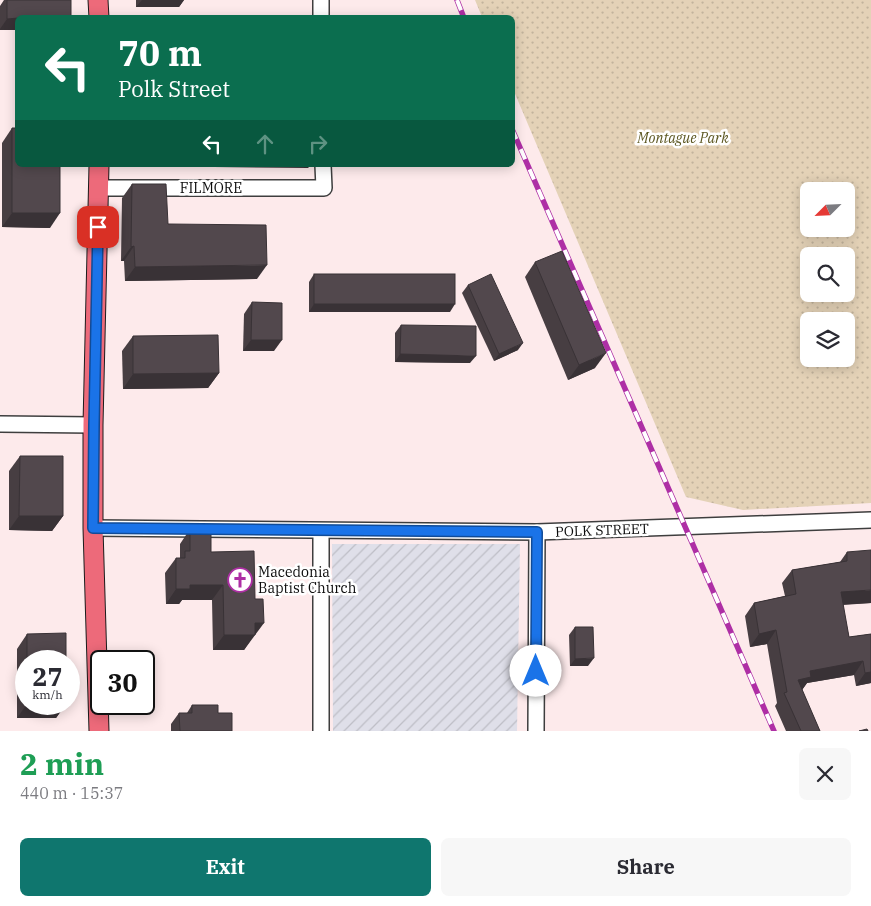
<!DOCTYPE html>
<html lang="en">
<head>
<meta charset="utf-8">
<style>
	body { margin:0; font-family:"IBM Plex Serif",serif; background:#f7f7f7; color:#2b2b33; height:100vh; display:flex; flex-direction:column; font-size:19px; white-space:nowrap }
	* { box-sizing:border-box; margin:0 }
	p { font-size:16px; color:#7c7c81 }
	.icon { flex:none; width:28px; height:28px; fill:none; stroke:currentColor; stroke-width:2; stroke-linecap:round; stroke-linejoin:round }
	.map { position:relative; height:731px; overflow:hidden }
	.panel { display:flex; flex-direction:column; background:#fff; flex:1 }
	.panel>* { flex:none }
	.banner { position:absolute; left:15px; top:15px; width:500px; height:152px; border-radius:8px; box-shadow:0 2px 12px #0003; background:#0b6e4f; color:#fff; overflow:hidden }
	.needle { width:32px; rotate:246deg }
	.tools { position:absolute; left:800px; top:182px; display:grid; gap:10px }
	.tools a { display:grid; place-items:center; width:55px; height:55px; border-radius:8px; background:#fff; box-shadow:0 2px 12px #0003; font-size:25px }
	.speed { position:absolute; left:15px; top:650px; display:flex; gap:10px; font-size:25px; font-weight:700; text-align:center }
	.speed>* { display:grid; place-content:center; width:65px; height:65px; border-radius:50%; background:#fff; box-shadow:0 2px 12px #0003; line-height:1 }
	.speed small { font-size:12px; font-weight:400 }
	.speed .limit { border:2px solid #111; border-radius:8px; background:#fff; color:#111 }
	.pin { position:absolute; display:grid; place-items:center; width:42px; height:42px; color:#fff; margin:-21px; border-radius:10px; box-shadow:0 2px 8px #0006 }
	.me { position:absolute; width:55px; margin:-28px; rotate:0deg; stroke-linejoin:round; filter:drop-shadow(0 0 4px #0008) }
	.turn { display:flex; align-items:center; gap:18px; height:105px; padding:0 20px; font-size:22px }
	.turn .icon { width:65px; height:65px; stroke-width:2.5 }
	.turn b { display:block; font-size:35px; line-height:42px }
	.lanes { display:flex; align-items:center; height:48px; padding:0 20px; background:#0003; justify-content:center; gap:25px; direction:ltr }
	.lanes .off { opacity:.35 }
	.round { display:grid; place-items:center; flex:none; width:52px; height:52px; border-radius:8px; background:#f7f7f7 }
	.overview { display:flex; align-items:center; justify-content:space-between; height:85px; padding:0 20px }
	h1 { font-size:30px; font-weight:700; line-height:38px; color:#1e9e55 }
	.cta { display:flex; gap:10px; margin-top:auto; padding:10px 20px }
	.cta a { flex:1; height:58px; border-radius:8px; background:#0f766e; color:#fff; font-size:20px; font-weight:700; line-height:58px; text-align:center }
	.cta a+a { background:#f7f7f7; color:#2b2b33 }
	.map>svg:first-child { display:block }
	.industrial { fill:url(#industrial-furrows) }
	.grass { fill:url(#grass-dots); fill-rule:evenodd }
	.lines { fill:none; stroke-linecap:round; stroke-linejoin:round }
	.minor-casing { stroke:#3e3e3e; stroke-width:18 }
	.major-casing { stroke:#1c1c1c; stroke-width:21 }
	.minor { stroke:#fff; stroke-width:15 }
	.major { stroke:#ed6a7a; stroke-width:19 }
	.rail-casing { stroke:#ae2fa5; stroke-width:5.5 }
	.rail { stroke:#fff; stroke-width:4; stroke-dasharray:11; stroke-linecap:butt }
	.wall { fill:#473e42 }
	.shaded-wall { fill:#393236 }
	.building { fill:#52484d; stroke:#393236 }
	.route-casing { stroke:#114b97; stroke-width:12 }
	.route { stroke:#1a73e8; stroke-width:9 }
	.labels { text-anchor:middle; dominant-baseline:central; stroke-width:5; stroke-linejoin:round; paint-order:stroke }
	.park-label { font-size:14px; font-style:italic; fill:#5c5721; stroke:#fff }
	.street-label { font-size:14px; fill:#0b0b0b; stroke:#fff }
	.poi-label { font-size:14px; fill:#0b0b0b; stroke:#fff; text-anchor:start }
</style>
</head>
<body>
<div class="map">
<svg width="871" height="731" viewBox="0 0 871 731">
	<defs>
		<pattern id="industrial-furrows" width="10" height="10" patternUnits="userSpaceOnUse" patternTransform="scale(1.25)"><rect width="10" height="10" fill="#dfdfe9"/><path d="M-1 1l2-2M0 10L10 0M9 11l2-2" fill="none" stroke="#bebec6"/></pattern>
		<pattern id="grass-dots" width="8" height="8" patternUnits="userSpaceOnUse" patternTransform="scale(1.25)"><rect width="8" height="8" fill="#e4d2b7"/><path d="M2 2h.1M6 6h.1" fill="none" stroke="#c2b39c" stroke-width="1.8" stroke-linecap="round"/></pattern>
	</defs>
	<rect width="100%" height="100%" fill="#fdeaeb"/>
	<!-- industrial -->
	<polygon class="industrial" points="332,544 520,544 517,731 333,731"/>
	<!-- grass -->
	<path class="grass" d="M475 0H871V503L743 510 686 497 513 89 512 18 482 17ZM809 191H846V229H809ZM809 256H846V294H809ZM809 321H846V359H809Z"/>
	<g class="lines">
		<!-- minor casing -->
		<g class="minor-casing">
			<g id="minor">
				<polyline points="321,0 321,18"/>
				<polyline points="99,188 324,188 323,165"/>
				<polyline points="0,424 93,425"/>
				<polyline points="93,528 537,532 871,520"/>
				<polyline points="321,531 321,731"/>
				<polyline points="536,731 537,532"/>
			</g>
		</g>
		<!-- major casing -->
		<g class="major-casing">
			<g id="major">
				<polyline points="98,0 99,18"/>
				<polyline points="99,731 93,528 93,425 99,165"/>
			</g>
		</g>
		<!-- minor -->
		<use href="#minor" class="minor"/>
		<!-- major -->
		<use href="#major" class="major"/>
		<!-- rail casing -->
		<g class="rail-casing">
			<g id="rail">
				<polyline points="457,0 464,18"/>
				<polyline points="512,129 774,731"/>
			</g>
		</g>
		<!-- rail -->
		<use href="#rail" class="rail"/>
	</g>
	<!-- wall -->
	<g class="wall">
		<polygon points="4,0 71,0 18,18 18,30 0,30 0,6"/>
		<polygon points="136,0 184,0 179,7 136,7"/>
		<polygon points="12,128 50,228 2,227 2,143"/>
		<polygon points="132,184 168,224 257,279 125,281 124,261 121,261 122,198"/>
		<polygon points="535,262 595,368 568,380 525,277"/>
		<polygon points="314,274 450,312 309,312 309,282"/>
		<polygon points="468,285 518,350 494,361 462,293"/>
		<polygon points="252,302 274,351 243,351 244,314"/>
		<polygon points="401,325 470,363 395,362 395,333"/>
		<polygon points="133,336 219,373 208,388 123,389 122,351"/>
		<polygon points="20,456 63,516 52,531 9,530 9,471"/>
		<polygon points="190,529 211,552 253,638 252,638 244,650 213,650 212,600 182,600 179,604 166,604 165,573 176,558 180,558 180,544"/>
		<polygon points="847,552 871,603 843,605 849,637 871,634 871,683 856,686 854,675 807,683 802,690 820,731 786,731 775,706 777,703 767,644 750,647 745,616 754,603 785,596 782,583 792,570 840,562"/>
		<polygon points="575,627 588,666 570,666 569,635"/>
		<polygon points="27,634 66,661 26,661 26,704 66,704 56,718 17,718 17,649"/>
		<polygon points="192,705 218,713 232,731 171,731 171,724 179,713 187,713"/>
	</g>
	<!-- shaded-wall -->
	<g class="shaded-wall">
		<polygon points="142,0 184,0 179,7 136,7"/>
		<polygon points="18,18 18,30 0,30 0,29 7,19"/>
		<polygon points="216,165 311,165 308,168 214,167"/>
		<polygon points="12,213 60,213 50,228 2,227"/>
		<polygon points="134,246 124,261 121,261 131,247"/>
		<polygon points="267,265 257,279 125,281 135,267"/>
		<polygon points="314,304 455,304 450,312 309,312"/>
		<polygon points="251,340 282,340 274,351 243,351"/>
		<polygon points="523,343 518,350 494,361 499,354"/>
		<polygon points="606,353 595,368 568,380 579,365"/>
		<polygon points="400,354 476,356 470,363 395,362"/>
		<polygon points="219,373 208,388 123,389 133,374"/>
		<polygon points="19,516 63,516 52,531 9,530"/>
		<polygon points="190,585 223,585 212,600 182,600 179,604 166,604 176,589"/>
		<polygon points="871,590 871,603 832,605 841,592"/>
		<polygon points="255,623 264,623 244,650 213,650 224,635"/>
		<polygon points="776,630 767,644 750,647 759,634"/>
		<polygon points="594,658 588,666 570,666 575,659"/>
		<polygon points="863,661 854,675 807,683 802,690 798,680 810,671"/>
		<polygon points="871,672 871,683 856,686 865,673"/>
		<polygon points="27,704 66,704 56,718 17,718"/>
	</g>
	<!-- building -->
	<g class="building">
		<polygon points="7,0 71,0 71,18 18,18 7,19"/>
		<polygon points="12,128 18,128 18,165 60,165 60,213 12,213"/>
		<polygon points="132,184 166,184 168,224 266,225 267,265 135,267 134,246 131,247"/>
		<polygon points="562,251 606,353 579,365 535,262"/>
		<rect x="314" y="274" width="141" height="30"/>
		<polygon points="491,274 523,343 499,354 468,285"/>
		<polygon points="252,302 282,303 282,340 251,340"/>
		<polygon points="401,325 476,326 476,356 400,354"/>
		<polygon points="218,335 219,373 133,374 133,336"/>
		<polygon points="20,456 63,456 63,516 19,516"/>
		<polygon points="211,528 211,552 254,551 255,599 263,599 264,623 255,623 255,635 224,635 223,585 190,585 190,589 176,589 176,558 185,558 185,551 190,551 190,529"/>
		<polygon points="871,550 871,590 841,592 849,637 871,634 871,672 865,673 863,661 810,671 811,677 798,680 820,731 801,731 784,693 787,692 776,630 759,634 754,603 796,594 792,570 847,561 847,552"/>
		<polygon points="575,627 593,627 594,658 575,659"/>
		<polygon points="66,633 66,661 27,661 27,634"/>
		<polygon points="192,705 218,705 218,713 232,713 232,731 180,731 179,713 192,713"/>
		<polygon points="867,729 868,731 859,731"/>
	</g>
	<g class="lines">
		<!-- route casing -->
		<g class="route-casing">
			<polyline id="route" points="98,227 94,425 93,528 537,532 536,671"/>
		</g>
		<!-- route -->
		<use href="#route" class="route"/>
	</g>
	<!-- icons -->
	<defs>
		<g id="church-ring" transform="scale(1.25)"><circle r="9.5" fill="#fff" stroke="#ae2fa5" stroke-width="1.5"/><path d="M-1.2-6h2.4v3.5h3.3v2.4h-3.3V6h-2.4V-.1h-3.3v-2.4h3.3Z" fill="#ae2fa5"/></g>
	</defs>
	<g fill-rule="evenodd">
		<use href="#church-ring" x="240" y="580"/>
	</g>
	<g class="labels">
		<!-- park labels -->
		<g class="park-label">
			<text x="683" y="138">Montague Park</text>
		</g>
		<!-- street labels -->
		<g class="street-label">
			<text x="211" y="188">FILMORE</text>
			<text transform="translate(602 530) rotate(-2)">POLK STREET</text>
		</g>
		<!-- poi labels -->
		<g class="poi-label">
			<text x="258" y="572">Macedonia<tspan x="258" dy="16">Baptist Church</tspan></text>
		</g>
	</g>
</svg>
<div class="tools">
<a><svg class="needle" viewBox="-14 -14 28 28"><path d="M0-13l5 13h-10z" fill="#e53935"/><path d="M0 13l5-13h-10z" fill="#7c7c81"/></svg></a>
<a><svg class="icon" aria-label="search" viewBox="0 0 24 24"><circle cx="10" cy="10" r="6"/><path d="M15 15l6 6"/></svg></a>
<a><svg class="icon" aria-label="layers" viewBox="0 0 24 24"><path d="M12 4l9 5-9 5-9-5zM3 14l9 5 9-5"/></svg></a>
</div>
<div class="speed"><div>27<small>km/h</small></div><div class="limit">30</div></div>
<div class="pin" style="left:98px;top:227px;background:#d93025"><svg class="icon" aria-label="arrive" viewBox="0 0 24 24"><path d="M6 21V4h12l-3 4 3 4H6"/></svg></div>
<svg class="me" style="left:536px;top:671px" viewBox="-20 -20 40 40"><circle r="19" fill="#fff"/><path d="M0-13L10 11 0 6-10 11z" fill="#1a73e8"/></svg>
<div class="banner">
<div class="turn"><svg class="icon" aria-label="left" viewBox="0 0 24 24"><path d="M17 20v-9H6M10 6l-5 5 5 5"/></svg><div><b>70 m</b>Polk Street</div></div>
<div class="lanes"><svg class="icon" aria-label="left" viewBox="0 0 24 24"><path d="M17 20v-9H6M10 6l-5 5 5 5"/></svg><svg class="icon off" aria-label="ahead" viewBox="0 0 24 24"><path d="M12 20V5M6 11l6-6 6 6"/></svg><svg class="icon off" aria-label="right" viewBox="0 0 24 24"><path d="M7 20v-9h11M14 6l5 5-5 5"/></svg></div>
</div>
</div>
<section class="panel">
<div class="overview"><div><h1>2 min</h1><p>440 m · 15:37</p></div><a class="round"><svg class="icon" aria-label="close" viewBox="0 0 24 24"><path d="M6 6l12 12M18 6L6 18"/></svg></a></div>
<div class="cta"><a>Exit</a><a>Share</a></div>
</section>
</body>
</html>
